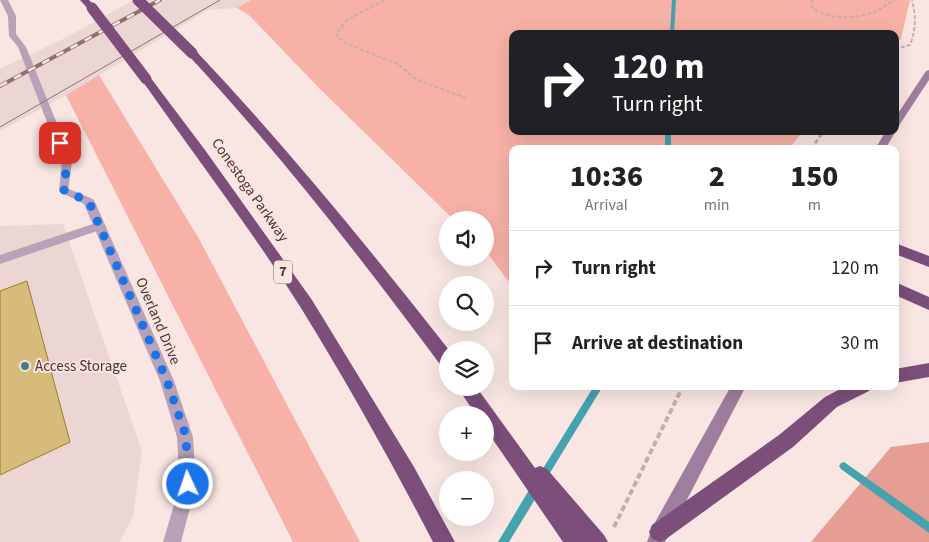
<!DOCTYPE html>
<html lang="en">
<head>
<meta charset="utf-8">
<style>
	body { margin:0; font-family:"Source Sans 3",sans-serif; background:#f6f6f6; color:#222; height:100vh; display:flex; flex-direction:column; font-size:19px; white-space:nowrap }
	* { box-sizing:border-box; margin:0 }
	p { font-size:16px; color:#767676 }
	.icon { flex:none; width:28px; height:28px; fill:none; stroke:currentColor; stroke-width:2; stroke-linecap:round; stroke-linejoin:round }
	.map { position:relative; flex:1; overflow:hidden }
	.drawer { position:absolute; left:509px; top:145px; width:390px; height:245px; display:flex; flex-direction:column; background:#fff; border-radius:10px; box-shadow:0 5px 20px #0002 }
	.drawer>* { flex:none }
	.top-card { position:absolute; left:509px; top:30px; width:390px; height:105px; border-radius:10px; box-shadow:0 5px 20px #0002; background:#202124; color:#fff; overflow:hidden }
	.tools { position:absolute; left:439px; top:211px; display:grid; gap:10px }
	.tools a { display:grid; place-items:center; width:55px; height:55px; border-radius:50%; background:#fff; box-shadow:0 5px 20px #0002; font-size:25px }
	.pin { position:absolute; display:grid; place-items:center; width:42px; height:42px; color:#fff; margin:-21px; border-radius:10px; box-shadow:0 2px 8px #0006 }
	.me { position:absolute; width:55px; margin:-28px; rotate:357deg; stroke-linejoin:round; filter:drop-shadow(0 0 4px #0008) }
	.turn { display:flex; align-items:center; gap:18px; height:105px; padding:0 20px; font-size:22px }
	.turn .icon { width:65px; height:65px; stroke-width:2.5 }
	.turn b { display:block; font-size:35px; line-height:42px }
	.eta { display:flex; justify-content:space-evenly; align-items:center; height:85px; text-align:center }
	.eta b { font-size:30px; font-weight:800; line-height:35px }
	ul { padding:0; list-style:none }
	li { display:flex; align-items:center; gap:15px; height:75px; padding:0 20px; border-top:1px solid #e0e0e0 }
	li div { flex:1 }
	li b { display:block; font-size:19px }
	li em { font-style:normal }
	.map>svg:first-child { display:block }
	.built { fill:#ecd6d3 }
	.green { fill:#f8b1a7 }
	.forest { fill:#e69d93 }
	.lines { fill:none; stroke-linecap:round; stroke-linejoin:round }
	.stream { fill:#45a2af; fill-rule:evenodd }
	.building { fill:#d6bb7a; stroke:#9c7c27 }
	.path-far2 { stroke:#c7aeab; stroke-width:2; stroke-dasharray:4 2; stroke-linecap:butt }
	.path-far1 { stroke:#c7aeab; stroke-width:3; stroke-dasharray:4.5 2.5; stroke-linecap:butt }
	.path { stroke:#c7aeab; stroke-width:4; stroke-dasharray:6 3; stroke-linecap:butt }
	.service { fill:#b9a2b7; fill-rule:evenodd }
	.minor { fill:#b9a2b7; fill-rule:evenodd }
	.secondary { fill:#9f7e9d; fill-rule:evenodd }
	.motorway { fill:#7c4e7a; fill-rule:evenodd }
	.tram { stroke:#8e706c; stroke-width:1 }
	.rail-casing { stroke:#8e706c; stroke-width:4 }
	.rail { stroke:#f9e6e3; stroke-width:2.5; stroke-dasharray:8; stroke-linecap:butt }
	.motorway-bridge { stroke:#7c4e7a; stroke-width:11 }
	.route { stroke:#1a73e8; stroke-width:9; stroke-dasharray:0 16.2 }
	.poi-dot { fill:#39808a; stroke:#f9e6e3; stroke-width:2 }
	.labels { text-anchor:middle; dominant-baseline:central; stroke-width:4; stroke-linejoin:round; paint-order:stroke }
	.shield { fill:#f9e6e3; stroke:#866762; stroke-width:1 }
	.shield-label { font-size:14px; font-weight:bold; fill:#54302b }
	.street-label { font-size:15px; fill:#54302b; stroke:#f9e6e3 }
	.poi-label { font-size:15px; fill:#54302b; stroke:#f9e6e3; text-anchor:start }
</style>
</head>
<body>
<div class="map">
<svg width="929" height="542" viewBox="0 0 929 542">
	<rect width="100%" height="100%" fill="#f9e6e3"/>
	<!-- built -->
	<g class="built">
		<polygon points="133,0 251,0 237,8 208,10 66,95 0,131 0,69 67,37"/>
		<polygon points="63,224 142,451 133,517 119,542 0,542 0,226"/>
	</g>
	<!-- green -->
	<g class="green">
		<polygon points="251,0 910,0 901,39 895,42 895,34 512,34 512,131 803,131 789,149 512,149 512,286 485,250 485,220 454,220 319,88 250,16 237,8"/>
		<polygon points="99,75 198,237 360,542 293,542 66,95"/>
	</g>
	<!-- forest -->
	<polygon class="forest" points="929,442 929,542 811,542 891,447"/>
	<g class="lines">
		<!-- stream -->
		<g class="stream">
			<polygon points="672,0 676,0 674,34 670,34"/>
			<rect x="665" y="131" width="6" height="18"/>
			<polygon points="594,386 603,386 545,481 542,483 539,481 537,478 539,475"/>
			<polygon points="844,462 929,522 929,533 841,469 839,466 841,463"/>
			<polygon points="536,483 540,485 541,488 540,491 509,542 498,542 532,485"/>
		</g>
	</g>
	<!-- building -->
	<polygon class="building" points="27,281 70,442 0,475 0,291"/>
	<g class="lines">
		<!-- path-far2 -->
		<g class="path-far2">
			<polyline points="385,0 347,20 336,34 345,43 398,64 416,79 468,99"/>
			<path d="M813 0 810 4C822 21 856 19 874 12 881 9 888 4 895 0"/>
			<path d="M895 49 910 45C916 30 916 16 912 0"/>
			<polyline points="823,133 824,131"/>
		</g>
		<!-- path-far1 -->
		<polyline class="path-far1" points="811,149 823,132"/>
		<!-- path -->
		<polyline class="path" points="614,527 683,386"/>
		<!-- service -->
		<g class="service">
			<polygon points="10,34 16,34 26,47 72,161 68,192 60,192 59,190 62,161 18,47 9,36"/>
			<polygon points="99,222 103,223 105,226 103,229 0,264 0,255"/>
		</g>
		<!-- minor -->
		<g class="minor">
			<polygon points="0,0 8,0 16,16 16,38 9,36 8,16"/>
			<polygon points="64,187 93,199 95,202 174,381 193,437 196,485 181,542 163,542 180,485 177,437 160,381 84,204 60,192 59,190 60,188"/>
		</g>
		<!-- secondary -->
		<g class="secondary">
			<polygon points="929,70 929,80 898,127 895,128 895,118 926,71"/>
			<polygon points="895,130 896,131 885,149 875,149 886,131 895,131"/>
			<polygon points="731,386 746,386 665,542 647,542 653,526"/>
		</g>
		<!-- motorway -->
		<g class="motorway">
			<polygon points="80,0 89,0 97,8 95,10 89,10"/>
			<path d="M192 50 196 51C286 146 368 247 449 350L448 369 442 367C362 259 280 154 188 55V51Z"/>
			<path d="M146 76 150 77 205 150 312 300 414 467 455 542H433C392 463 348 384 301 308 251 229 194 155 141 79Z"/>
			<polygon points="895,243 929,256 929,267 895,254"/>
			<polygon points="895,282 929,297 929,310 895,295"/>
			<polygon points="929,363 929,377 895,383 895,369"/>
			<polygon points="846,386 872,386 869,391 837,407 793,447 666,539 660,542 652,539 649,532 652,525 779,435 825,397"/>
			<polygon points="458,388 477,388 535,468 540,466 547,469 604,535 608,542 563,542 485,428 485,415 476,415"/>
		</g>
		<!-- tram -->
		<polyline class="tram" points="0,127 220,0"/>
		<!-- rail casing -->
		<g class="rail-casing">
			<polyline id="rail" points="0,86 160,0"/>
		</g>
		<!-- rail -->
		<use href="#rail" class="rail"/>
		<!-- motorway-bridge -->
		<g class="motorway-bridge">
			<polyline points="138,0 192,53"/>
			<polyline points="92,8 146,79"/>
		</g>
	</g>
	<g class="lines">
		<!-- route -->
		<polyline class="route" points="60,143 67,161 64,190 89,202 167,381 186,436 188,484"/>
	</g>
	<!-- markers -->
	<circle class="poi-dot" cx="25" cy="366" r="5"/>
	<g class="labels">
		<!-- shield labels -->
		<rect class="shield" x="274" y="260.5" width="18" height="23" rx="4"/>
		<g class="shield-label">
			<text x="283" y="272">7</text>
		</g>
		<!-- street labels -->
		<g class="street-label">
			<text transform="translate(250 190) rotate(55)">Conestoga Parkway</text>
			<text transform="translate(158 321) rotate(67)">Overland Drive</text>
		</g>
		<!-- poi labels -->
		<g class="poi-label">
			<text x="35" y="366">Access Storage</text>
		</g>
	</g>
</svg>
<div class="tools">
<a><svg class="icon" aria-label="sound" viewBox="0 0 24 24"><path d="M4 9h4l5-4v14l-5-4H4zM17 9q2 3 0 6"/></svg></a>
<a><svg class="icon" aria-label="search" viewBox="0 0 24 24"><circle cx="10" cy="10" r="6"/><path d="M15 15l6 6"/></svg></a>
<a><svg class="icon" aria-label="layers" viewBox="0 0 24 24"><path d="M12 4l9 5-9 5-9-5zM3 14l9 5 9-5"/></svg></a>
<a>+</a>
<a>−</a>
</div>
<div class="pin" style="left:60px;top:143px;background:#d93025"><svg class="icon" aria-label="arrive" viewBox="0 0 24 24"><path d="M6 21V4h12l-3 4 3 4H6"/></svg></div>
<svg class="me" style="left:188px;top:484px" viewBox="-20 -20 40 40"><circle r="17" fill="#1a73e8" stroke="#fff" stroke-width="3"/><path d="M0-11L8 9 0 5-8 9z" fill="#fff"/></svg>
<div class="top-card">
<div class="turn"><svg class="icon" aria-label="right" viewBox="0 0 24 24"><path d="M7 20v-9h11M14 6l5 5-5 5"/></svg><div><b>120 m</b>Turn right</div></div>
</div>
<section class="drawer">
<div class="eta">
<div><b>10:36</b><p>Arrival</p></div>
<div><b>2</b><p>min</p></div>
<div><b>150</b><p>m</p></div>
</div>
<ul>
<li><svg class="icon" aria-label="right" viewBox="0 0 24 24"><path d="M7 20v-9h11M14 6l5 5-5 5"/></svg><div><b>Turn right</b></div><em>120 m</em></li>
<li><svg class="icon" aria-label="arrive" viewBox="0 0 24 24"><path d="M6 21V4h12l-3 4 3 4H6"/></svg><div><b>Arrive at destination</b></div><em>30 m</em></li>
</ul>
</section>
</div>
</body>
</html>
